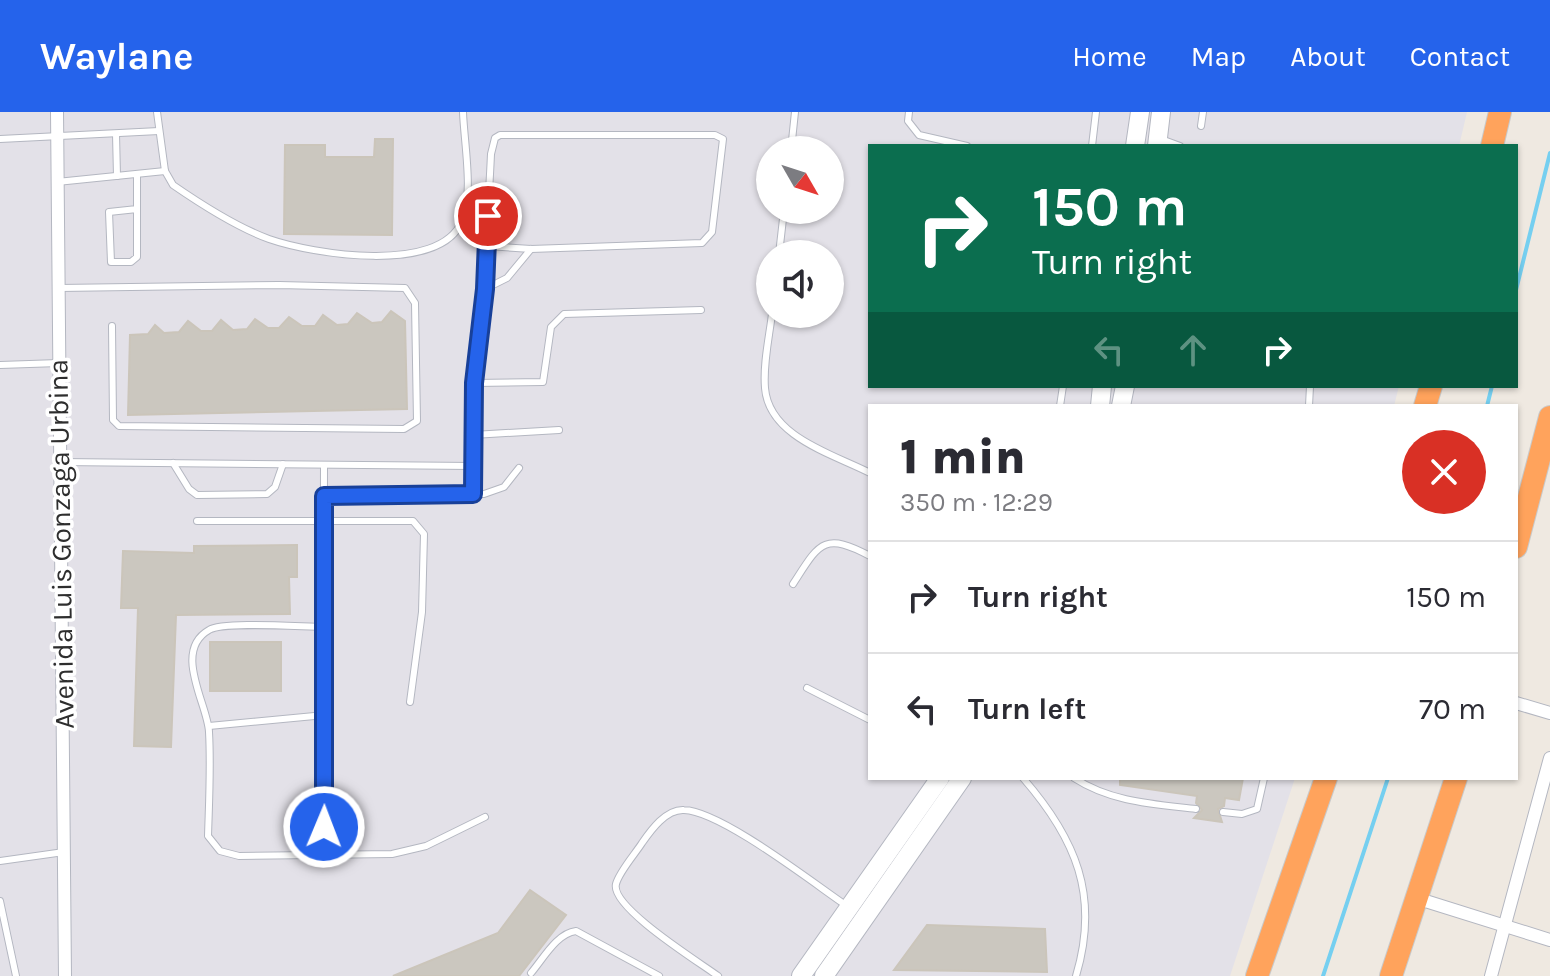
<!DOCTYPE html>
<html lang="en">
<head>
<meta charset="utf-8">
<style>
	body { margin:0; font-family:Karla,sans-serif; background:#f7f7f7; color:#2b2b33; height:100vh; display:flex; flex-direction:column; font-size:30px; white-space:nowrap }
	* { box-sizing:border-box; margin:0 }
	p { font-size:26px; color:#7c7c81 }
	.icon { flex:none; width:44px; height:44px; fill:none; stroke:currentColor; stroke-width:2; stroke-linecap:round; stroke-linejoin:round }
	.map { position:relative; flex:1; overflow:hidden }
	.side { position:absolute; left:868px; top:292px; width:650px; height:376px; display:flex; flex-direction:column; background:#fff; border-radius:0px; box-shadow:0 2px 6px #0004 }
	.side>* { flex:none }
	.banner { position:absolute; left:868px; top:32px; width:650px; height:244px; border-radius:0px; box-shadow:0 2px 6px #0004; background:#0b6e4f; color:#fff; overflow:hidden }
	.needle { width:52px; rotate:129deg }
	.controls { position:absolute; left:756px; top:24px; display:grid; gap:16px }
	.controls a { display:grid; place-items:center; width:88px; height:88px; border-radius:50%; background:#fff; box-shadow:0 2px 6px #0004; font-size:40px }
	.pin { position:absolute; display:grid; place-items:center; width:68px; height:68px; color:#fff; margin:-34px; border:4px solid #fff; border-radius:50%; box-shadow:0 2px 8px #0007 }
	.me { position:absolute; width:88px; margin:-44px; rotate:1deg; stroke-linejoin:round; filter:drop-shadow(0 0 6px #0008) }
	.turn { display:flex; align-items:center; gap:28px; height:168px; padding:0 32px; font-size:36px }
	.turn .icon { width:104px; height:104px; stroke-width:2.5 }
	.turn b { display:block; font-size:56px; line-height:68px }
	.lanes { display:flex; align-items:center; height:76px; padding:0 32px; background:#0003; justify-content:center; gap:40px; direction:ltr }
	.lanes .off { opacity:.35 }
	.round { display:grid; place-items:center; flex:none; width:84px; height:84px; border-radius:42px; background:#f7f7f7 }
	.head { display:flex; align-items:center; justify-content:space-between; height:136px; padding:0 32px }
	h1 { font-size:48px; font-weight:800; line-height:60px }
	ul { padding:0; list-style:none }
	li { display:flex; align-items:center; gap:24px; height:112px; padding:0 32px; border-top:2px solid #e1e1e2 }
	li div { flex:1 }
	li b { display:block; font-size:30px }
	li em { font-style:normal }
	header { display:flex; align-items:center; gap:48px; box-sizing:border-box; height:112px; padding:0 40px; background:#2563eb; color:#fff }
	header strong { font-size:38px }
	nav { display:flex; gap:44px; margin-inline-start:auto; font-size:28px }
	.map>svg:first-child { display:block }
	.industrial { fill:#e3e1e8; fill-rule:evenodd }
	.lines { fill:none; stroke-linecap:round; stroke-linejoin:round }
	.stream { stroke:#75cff0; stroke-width:4 }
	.building { fill:#cbc7bf; stroke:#cbc5ba; stroke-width:2 }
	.lane-casing { stroke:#b4b7c1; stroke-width:8 }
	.street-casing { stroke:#b4b7c1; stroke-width:14 }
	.secondary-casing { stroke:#b4b7c1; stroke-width:20 }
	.highway-casing { stroke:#c9c9c9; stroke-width:24 }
	.lane { stroke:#fff; stroke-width:6 }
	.street { stroke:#fff; stroke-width:12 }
	.secondary { stroke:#fff; stroke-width:18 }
	.highway { stroke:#ffa35c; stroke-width:22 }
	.route-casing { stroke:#184099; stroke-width:20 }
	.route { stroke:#2563eb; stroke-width:14 }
	.labels { text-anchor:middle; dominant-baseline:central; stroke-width:7; stroke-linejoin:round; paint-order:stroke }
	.street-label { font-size:28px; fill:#2e2e2e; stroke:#fff }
</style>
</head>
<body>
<header>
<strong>Waylane</strong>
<nav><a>Home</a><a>Map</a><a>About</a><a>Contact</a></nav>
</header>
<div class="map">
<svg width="1550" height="864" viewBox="0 0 1550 864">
	<rect width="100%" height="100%" fill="#efe9e1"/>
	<!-- industrial -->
	<path class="industrial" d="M0 0H1467L1459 34H870V274H1399L1394 294H870V666H1295L1230 864H0ZM770 38H830V98H770ZM770 142H830V202H770Z"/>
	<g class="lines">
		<!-- stream -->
		<g class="stream">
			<polyline points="1516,178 1550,41"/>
			<polyline points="1487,294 1492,274"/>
			<polyline points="1323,864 1388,666"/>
		</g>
	</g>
	<!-- building -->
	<g class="building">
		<polygon points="375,27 393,27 392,123 284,122 285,33 325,33 325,45 374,45"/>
		<polygon points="391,199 405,209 407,297 128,303 130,223 148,222 155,213 164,221 179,220 188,209 201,219 212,219 221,208 233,218 247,217 255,207 268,216 279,216 289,205 302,214 315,214 323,203 337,213 348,212 357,201 372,211 382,210"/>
		<polygon points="297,433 297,465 289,465 290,502 176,503 171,635 134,634 138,496 121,496 123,439 194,441 194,434"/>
		<rect x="210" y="530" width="71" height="49"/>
		<polygon points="1120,666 1243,666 1239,688 1225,686 1224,694 1218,697 1222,710 1194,706 1202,698 1196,691 1197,684 1120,673"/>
		<polygon points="530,778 566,803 519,864 393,864 498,821"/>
		<polygon points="927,813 1045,817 1047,860 894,858"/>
	</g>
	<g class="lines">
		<!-- lane casing -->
		<g class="lane-casing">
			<g id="lane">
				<path d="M157 0 165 59 173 73C202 93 236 115 269 127 312 142 440 163 462 109 474 83 464 30 463 0"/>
				<polyline points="909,0 908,9 919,23 967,34"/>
				<polyline points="1201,14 1203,0"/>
				<polyline points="116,22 117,64"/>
				<polyline points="0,27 159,19"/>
				<polyline points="1161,27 1180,34"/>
				<polyline points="1092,34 1096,0"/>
				<polyline points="791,38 795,0"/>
				<polyline points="137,62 137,145 131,150 111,150 109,100 137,97"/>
				<polyline points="57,70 165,59"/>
				<polyline points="779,142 784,98"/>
				<polyline points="59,176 279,173 405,176 415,191 417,309 404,317 119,314 113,308 112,214"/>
				<polyline points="485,177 507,166 531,137"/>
				<path d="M772 202C769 226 763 252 765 276 769 325 833 342 870 361"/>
				<polyline points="0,253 59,251"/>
				<polyline points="474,271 543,270 551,215 564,202 701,198"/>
				<polyline points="1060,294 1063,274"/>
				<polyline points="1309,294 1310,274"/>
				<polyline points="473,323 559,318"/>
				<polyline points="60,350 473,354"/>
				<polyline points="173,351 189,377 197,383 267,382 275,375 283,352"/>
				<path d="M473 382C472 268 486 156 491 42L495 26 500 23H715L723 27 712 120 702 131 531 137 487 134"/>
				<polyline points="324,384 484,382 504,375 519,356"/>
				<polyline points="197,409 413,409 424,422 422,500 410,590"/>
				<path d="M793 472C819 432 823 419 870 444"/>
				<path d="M324 515C303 515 223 509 209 518 172 539 208 593 209 620 211 655 209 690 208 724L220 739 239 744 392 742 426 734 485 705"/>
				<polyline points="807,576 870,608"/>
				<polyline points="209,614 325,603"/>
				<path d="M1023 666C1076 727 1100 784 1076 864"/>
				<path d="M1074 666C1111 690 1153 692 1196 697"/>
				<polyline points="1223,700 1242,702 1257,697 1264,666"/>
				<polyline points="323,743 324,353"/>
				<polyline points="0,749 64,740"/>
				<polyline points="0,789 16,864"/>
				<path d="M531 861C543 847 557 821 576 819L659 864"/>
				<path d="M718 864C699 850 610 795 616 772 619 760 635 742 642 731 651 718 666 697 684 698 721 699 813 771 847 794"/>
			</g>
		</g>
		<!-- street casing -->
		<g class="street-casing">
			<g id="street">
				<polyline points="57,0 65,864"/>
				<polyline points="1516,591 1550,601"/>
				<polyline points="1419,787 1550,828"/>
				<polyline points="1491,864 1550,646"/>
			</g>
		</g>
		<!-- secondary casing -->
		<g class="secondary-casing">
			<g id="secondary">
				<polyline points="1135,34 1140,0"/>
				<polyline points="1157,34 1161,0"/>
				<polyline points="1100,294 1102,274"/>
				<polyline points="1121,294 1125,274"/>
				<polyline points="801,864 940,666"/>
				<polyline points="824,864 962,666"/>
			</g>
		</g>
		<!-- highway casing -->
		<g class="highway-casing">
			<g id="highway">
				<polyline points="1492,34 1500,0"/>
				<polyline points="1425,294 1431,274"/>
				<polyline points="1516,435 1550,305"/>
				<polyline points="1257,864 1326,666"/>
				<polyline points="1391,864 1456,666"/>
			</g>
		</g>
		<!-- lane -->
		<use href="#lane" class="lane"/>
		<!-- street -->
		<use href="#street" class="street"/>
		<!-- secondary -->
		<use href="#secondary" class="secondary"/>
		<!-- highway -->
		<use href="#highway" class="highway"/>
	</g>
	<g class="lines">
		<!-- route casing -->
		<g class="route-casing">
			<polyline id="route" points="324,715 324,384 473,382 474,271 485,177 488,104"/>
		</g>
		<!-- route -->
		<use href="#route" class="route"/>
	</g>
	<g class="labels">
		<!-- street labels -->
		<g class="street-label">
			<text transform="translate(61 432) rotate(-91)">Avenida Luis Gonzaga Urbina</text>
		</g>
	</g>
</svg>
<div class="controls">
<a><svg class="needle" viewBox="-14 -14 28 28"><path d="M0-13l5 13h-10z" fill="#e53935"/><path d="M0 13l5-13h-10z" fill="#7c7c81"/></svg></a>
<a><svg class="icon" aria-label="sound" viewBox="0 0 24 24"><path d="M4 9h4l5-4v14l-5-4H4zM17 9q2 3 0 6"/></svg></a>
</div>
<div class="pin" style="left:488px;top:104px;background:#d93025"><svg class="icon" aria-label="arrive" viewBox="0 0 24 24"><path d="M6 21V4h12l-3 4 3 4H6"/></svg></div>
<svg class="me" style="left:324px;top:715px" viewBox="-20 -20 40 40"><circle r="17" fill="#2563eb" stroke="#fff" stroke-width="3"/><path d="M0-11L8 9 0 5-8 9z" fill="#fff"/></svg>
<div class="banner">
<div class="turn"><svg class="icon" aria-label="right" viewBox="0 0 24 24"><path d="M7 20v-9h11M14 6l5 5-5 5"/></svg><div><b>150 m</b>Turn right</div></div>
<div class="lanes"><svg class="icon off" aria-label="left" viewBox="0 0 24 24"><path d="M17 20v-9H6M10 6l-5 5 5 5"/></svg><svg class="icon off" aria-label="ahead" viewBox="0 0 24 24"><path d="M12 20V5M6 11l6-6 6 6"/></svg><svg class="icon" aria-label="right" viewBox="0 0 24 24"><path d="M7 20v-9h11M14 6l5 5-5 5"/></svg></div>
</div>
<section class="side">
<div class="head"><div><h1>1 min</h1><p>350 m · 12:29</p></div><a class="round" style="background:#d93025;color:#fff"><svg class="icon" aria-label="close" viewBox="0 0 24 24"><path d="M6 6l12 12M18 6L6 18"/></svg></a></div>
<ul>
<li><svg class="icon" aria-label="right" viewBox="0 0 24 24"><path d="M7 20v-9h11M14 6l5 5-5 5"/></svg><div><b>Turn right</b></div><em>150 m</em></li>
<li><svg class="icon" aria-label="left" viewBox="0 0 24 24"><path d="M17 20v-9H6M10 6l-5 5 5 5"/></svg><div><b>Turn left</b></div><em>70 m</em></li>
</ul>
</section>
</div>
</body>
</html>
